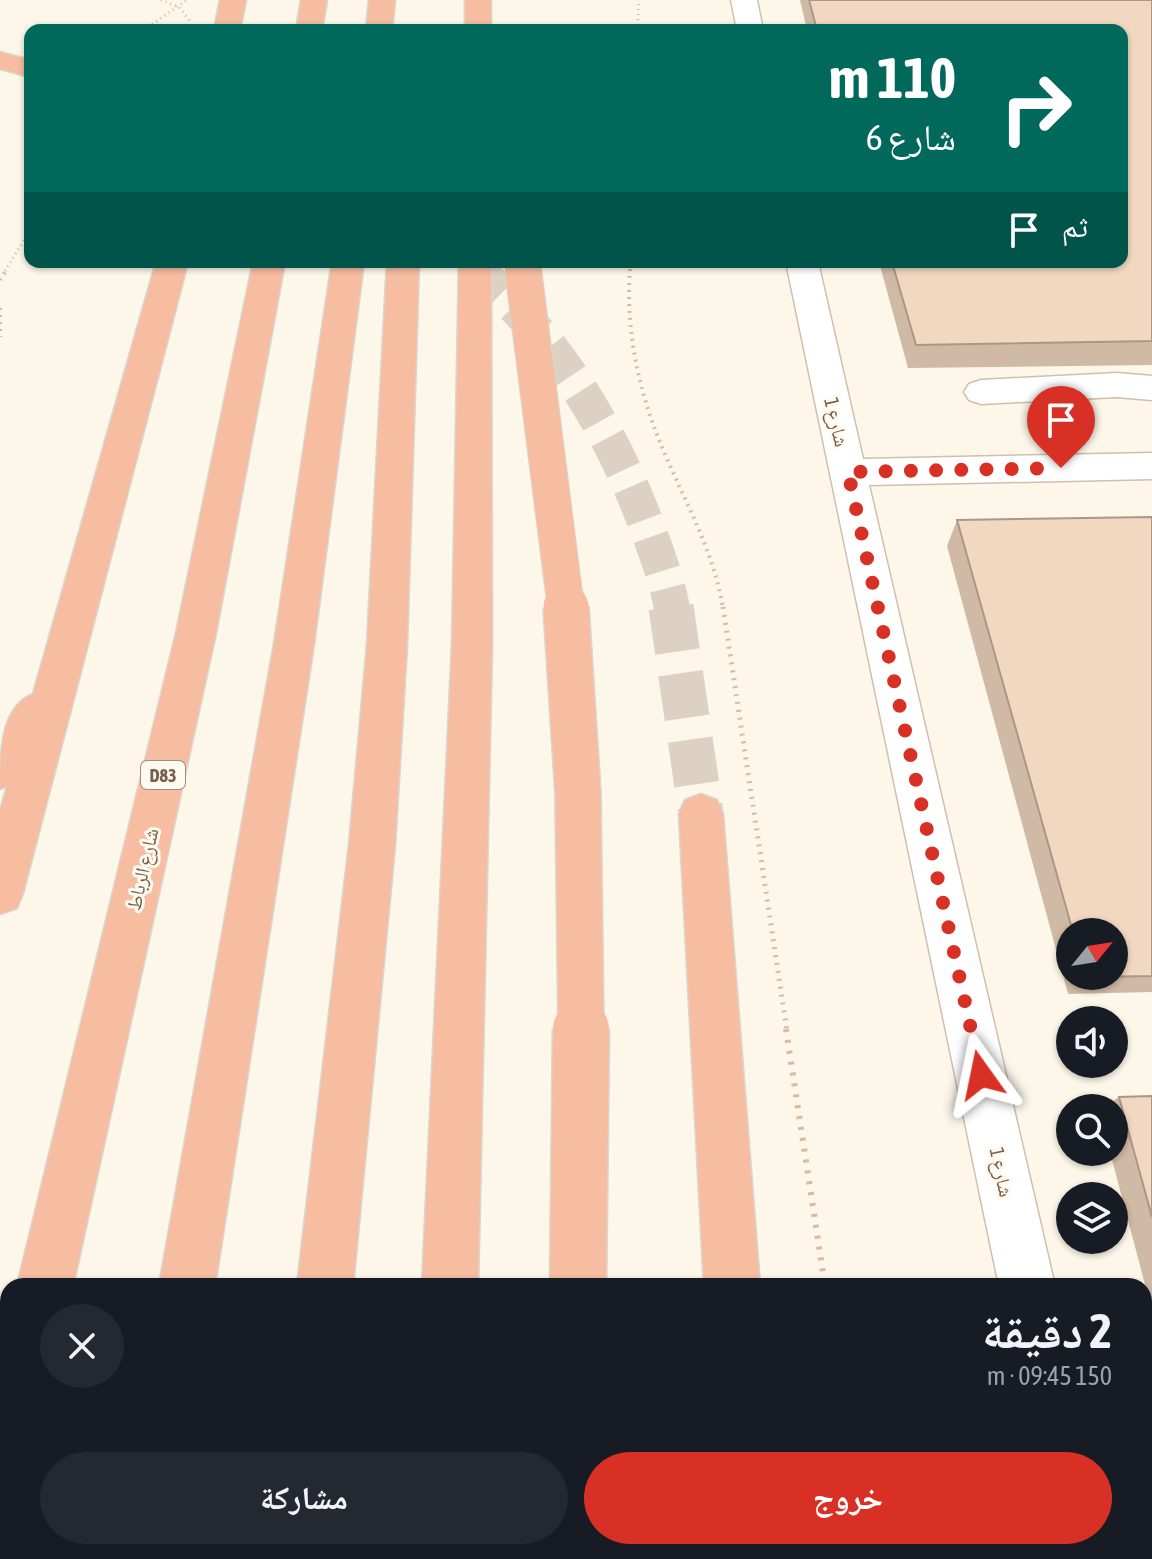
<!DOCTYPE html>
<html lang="ar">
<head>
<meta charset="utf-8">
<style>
	body { margin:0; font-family:"Asap Condensed","Noto Naskh Arabic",sans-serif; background:#242831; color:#f1f3f6; direction:rtl; height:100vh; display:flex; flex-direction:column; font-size:30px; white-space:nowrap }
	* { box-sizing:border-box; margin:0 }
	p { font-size:26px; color:#9ea1a6 }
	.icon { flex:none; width:44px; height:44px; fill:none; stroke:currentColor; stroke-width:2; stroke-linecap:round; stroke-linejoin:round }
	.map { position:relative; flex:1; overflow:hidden; direction:ltr }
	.drawer { position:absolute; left:0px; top:1278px; width:1152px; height:282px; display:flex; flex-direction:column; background:#171b24; border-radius:24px 24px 0 0; box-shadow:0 2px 6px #0004; direction:rtl }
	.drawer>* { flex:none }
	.guide { position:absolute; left:24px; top:24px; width:1104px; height:244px; border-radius:16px; box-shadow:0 2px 6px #0004; direction:rtl; background:#00695c; color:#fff; overflow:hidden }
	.needle { width:52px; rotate:60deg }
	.fabs { position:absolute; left:1056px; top:918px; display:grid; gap:16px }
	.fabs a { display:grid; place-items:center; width:72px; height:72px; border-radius:50%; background:#171b24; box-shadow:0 2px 6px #0004; font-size:40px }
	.pin { position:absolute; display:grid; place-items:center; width:68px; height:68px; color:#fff; margin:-82px -34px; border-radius:50% 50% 50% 0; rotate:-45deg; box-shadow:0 0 8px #0007 }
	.pin .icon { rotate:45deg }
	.me { position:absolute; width:88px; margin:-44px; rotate:348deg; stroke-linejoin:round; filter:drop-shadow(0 0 6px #0008) }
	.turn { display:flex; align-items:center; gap:28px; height:168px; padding:0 40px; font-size:36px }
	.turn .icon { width:104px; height:104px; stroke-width:2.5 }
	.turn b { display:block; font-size:56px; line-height:68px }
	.then { display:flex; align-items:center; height:76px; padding:0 40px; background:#0003; gap:16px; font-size:30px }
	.round { display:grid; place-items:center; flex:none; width:84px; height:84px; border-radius:42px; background:#242831 }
	.overview { display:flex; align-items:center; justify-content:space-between; height:136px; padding:0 40px }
	h1 { font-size:48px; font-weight:700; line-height:60px }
	.button { display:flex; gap:16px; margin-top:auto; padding:16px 40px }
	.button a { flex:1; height:92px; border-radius:48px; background:#d93025; color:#fff; font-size:32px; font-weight:700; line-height:92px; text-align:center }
	.button a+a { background:#242831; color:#f1f3f6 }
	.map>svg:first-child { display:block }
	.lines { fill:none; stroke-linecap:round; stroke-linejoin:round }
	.highway-tunnel-far2 { stroke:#dcd1c2; stroke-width:29; stroke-dasharray:29 14; stroke-linecap:butt }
	.highway-tunnel-far1 { stroke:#dcd1c2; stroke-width:36; stroke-dasharray:36 18; stroke-linecap:butt }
	.highway-tunnel { stroke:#dcd1c2; stroke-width:45; stroke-dasharray:45 22; stroke-linecap:butt }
	.minor-casing { stroke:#cfbfae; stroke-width:3 }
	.highway-casing { stroke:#dcd5d0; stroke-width:3 }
	.path-far3 { stroke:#d8bba3; stroke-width:3; stroke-dasharray:1 4; stroke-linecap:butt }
	.path-far2 { stroke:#d8bba3; stroke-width:4; stroke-dasharray:2 5; stroke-linecap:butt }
	.path-far1 { stroke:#d8bba3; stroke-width:5; stroke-dasharray:2 6; stroke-linecap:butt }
	.path { stroke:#d8bba3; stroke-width:6; stroke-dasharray:3 8; stroke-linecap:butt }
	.minor { fill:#fff; fill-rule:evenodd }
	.highway { fill:#f6bda1; fill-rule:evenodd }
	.highway-bridge-far3-casing { stroke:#dcd5d0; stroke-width:31; stroke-linecap:butt }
	.highway-bridge-far2-casing { stroke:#dcd5d0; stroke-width:38; stroke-linecap:butt }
	.highway-bridge-far1-casing { stroke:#dcd5d0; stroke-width:48; stroke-linecap:butt }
	.highway-bridge-casing { stroke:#dcd5d0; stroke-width:59; stroke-linecap:butt }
	.highway-bridge-far3 { stroke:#f6bda1; stroke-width:29 }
	.highway-bridge-far2 { stroke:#f6bda1; stroke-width:36 }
	.highway-bridge-far1 { stroke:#f6bda1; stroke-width:45 }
	.highway-bridge { stroke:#f6bda1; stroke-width:56 }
	.wall { fill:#d0baa6; fill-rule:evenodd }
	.building { fill:#f2d8c1; stroke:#a99787; stroke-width:2 }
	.route { stroke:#d93025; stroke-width:14; stroke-dasharray:0 25.2 }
	.labels { text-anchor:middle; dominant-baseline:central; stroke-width:6; stroke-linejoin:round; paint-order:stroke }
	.shield { fill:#fffaf0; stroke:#a08e7d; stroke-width:2 }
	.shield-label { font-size:18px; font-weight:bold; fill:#785f4c }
	.street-label { font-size:20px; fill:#785f4c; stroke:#fffaf0 }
</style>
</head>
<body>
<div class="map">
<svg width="1152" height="1559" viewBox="0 0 1152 1559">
	<rect width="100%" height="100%" fill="#fdf7ea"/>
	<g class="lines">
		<!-- highway-tunnel-far2 -->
		<polyline class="highway-tunnel-far2" points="466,262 477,271"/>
		<!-- highway-tunnel-far1 -->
		<path class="highway-tunnel-far1" d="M475 269C555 336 611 429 647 527 657 554 667 580 672 609"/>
		<!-- highway-tunnel -->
		<polyline class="highway-tunnel" points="671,607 701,814"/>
		<!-- minor casing -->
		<g class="minor-casing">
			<g id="minor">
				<polygon points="731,0 757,0 763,30 737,30"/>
				<polygon points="786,262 818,262 863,459 1152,453 1152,479 869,485 1055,1286 999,1286"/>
				<polygon points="1117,373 1152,376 1152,400 1117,397 981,404 969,400 964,392 969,384 981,380"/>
				<polygon points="1144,1492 1152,1492 1152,1554 1140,1552 1144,1552"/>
				<polygon points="1054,1552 1116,1552 1118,1559 1056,1559"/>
			</g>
		</g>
		<!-- highway casing -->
		<g class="highway-casing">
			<g id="highway">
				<polygon points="220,0 246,0 240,30 214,30"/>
				<polygon points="301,0 327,0 322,30 296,30"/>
				<polygon points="369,0 395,0 392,30 366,30"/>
				<rect x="465" y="0" width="26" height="30"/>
				<polygon points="0,52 30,60 30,77 0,69"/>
				<path d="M156 262H188L23 893 17 908 0 914V811L7 786 0 789C0 755 0 707 33 694Z"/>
				<polygon points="253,262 285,262 216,633 73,1286 17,1286 176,633"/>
				<polygon points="332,262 364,262 314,644 215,1286 159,1286 274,644"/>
				<polygon points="387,262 419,262 407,645 395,845 353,1286 297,1286 349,845 367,645"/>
				<polygon points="459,262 491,262 492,645 478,1286 422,1286 452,645"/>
				<polygon points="701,794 717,800 723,814 760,1286 704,1286 679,814 685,800"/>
				<polygon points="8,1417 8,1509 0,1512 0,1420"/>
				<polygon points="112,1552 174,1552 173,1559 111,1559"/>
				<rect x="265" y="1552" width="62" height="7"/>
				<rect x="410" y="1552" width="62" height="7"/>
				<rect x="547" y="1552" width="62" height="7"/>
				<polygon points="718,1552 780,1552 781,1559 719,1559"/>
			</g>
		</g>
		<!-- path-far3 -->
		<g class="path-far3">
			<polyline points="161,0 179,7 189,20 186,30"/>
			<polyline points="144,30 187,0"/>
			<polyline points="637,30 639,0"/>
			<polyline points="5,271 30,230"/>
			<polyline points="630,271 631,262"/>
		</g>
		<!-- path-far2 -->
		<g class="path-far2">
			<path d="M630 269C625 332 640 397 665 454 687 506 714 552 723 609"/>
			<polyline points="0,280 7,269"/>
			<polyline points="0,308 0,337"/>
		</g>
		<!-- path-far1 -->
		<polyline class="path-far1" points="723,607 787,1031"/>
		<!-- path -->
		<g class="path">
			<polyline points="786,1029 825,1286"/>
			<polyline points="865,1552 866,1559"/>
		</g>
		<!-- minor -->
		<use href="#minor" class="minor"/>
		<!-- highway -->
		<use href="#highway" class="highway"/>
		<!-- highway-bridge-far3 casing -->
		<g class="highway-bridge-far3-casing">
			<polyline id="highway-bridge-far3" points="522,262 523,271"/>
		</g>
		<!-- highway-bridge-far2 casing -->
		<g class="highway-bridge-far2-casing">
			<polyline id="highway-bridge-far2" points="523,269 566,609"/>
		</g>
		<!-- highway-bridge-far1 casing -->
		<g class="highway-bridge-far1-casing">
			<polyline id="highway-bridge-far1" points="566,607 578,794 581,1031"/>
		</g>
		<!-- highway-bridge casing -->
		<g class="highway-bridge-casing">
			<polyline id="highway-bridge" points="578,1286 581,1029"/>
		</g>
		<!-- highway-bridge-far3 -->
		<use href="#highway-bridge-far3" class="highway-bridge-far3"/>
		<!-- highway-bridge-far2 -->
		<use href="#highway-bridge-far2" class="highway-bridge-far2"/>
		<!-- highway-bridge-far1 -->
		<use href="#highway-bridge-far1" class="highway-bridge-far1"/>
		<!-- highway-bridge -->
		<use href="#highway-bridge" class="highway-bridge"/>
	</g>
	<!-- wall -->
	<g class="wall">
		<polygon points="800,0 1152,0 1152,365 908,368 879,262 1122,262 1122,30 807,30"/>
		<path d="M1152 517V992L1068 994 947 546 957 520ZM1070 932H1114V976H1070Z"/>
		<polygon points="1152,1096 1152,1311 1110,1152 1114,1152 1114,1108 1102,1108 1119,1097"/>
	</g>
	<!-- building -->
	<g class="building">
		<polygon points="809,0 1152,0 1152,341 916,345 892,262 1122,262 1122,30 817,30"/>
		<polygon points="1152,517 1152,976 1086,977 1085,976 1114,976 1114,932 1073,932 957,520"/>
		<polygon points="1152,1096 1152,1217 1119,1097"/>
	</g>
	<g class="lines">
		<!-- route -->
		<polyline class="route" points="981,1075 848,472 1061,468"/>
	</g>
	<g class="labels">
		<!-- shield labels -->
		<rect class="shield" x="141" y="761" width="44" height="28" rx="6"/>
		<g class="shield-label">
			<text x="163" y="775">D83</text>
		</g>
		<!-- street labels -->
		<g class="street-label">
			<text transform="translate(837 422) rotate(77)">شارع 1</text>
			<text transform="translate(142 869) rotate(-77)">شارع الرباط</text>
			<text transform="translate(1002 1172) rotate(78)">شارع 1</text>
		</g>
	</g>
</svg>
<div class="fabs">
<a><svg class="needle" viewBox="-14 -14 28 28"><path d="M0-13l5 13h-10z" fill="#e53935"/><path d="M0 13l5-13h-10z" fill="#9ea1a6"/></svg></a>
<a><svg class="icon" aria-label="sound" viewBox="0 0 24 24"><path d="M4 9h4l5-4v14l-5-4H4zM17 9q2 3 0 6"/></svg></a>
<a><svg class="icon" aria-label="search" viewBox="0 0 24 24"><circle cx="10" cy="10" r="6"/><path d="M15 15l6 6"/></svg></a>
<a><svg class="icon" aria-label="layers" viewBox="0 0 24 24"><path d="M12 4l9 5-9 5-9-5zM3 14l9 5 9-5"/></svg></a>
</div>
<div class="pin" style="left:1061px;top:468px;background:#d93025"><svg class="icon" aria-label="arrive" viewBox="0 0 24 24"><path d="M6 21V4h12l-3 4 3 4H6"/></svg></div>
<svg class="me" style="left:981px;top:1075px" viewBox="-20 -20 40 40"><path d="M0-17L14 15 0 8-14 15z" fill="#d93025" stroke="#fff" stroke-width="4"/></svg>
<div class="guide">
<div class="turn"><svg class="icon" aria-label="right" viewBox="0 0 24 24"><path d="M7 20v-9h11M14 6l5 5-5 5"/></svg><div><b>110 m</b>شارع 6</div></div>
<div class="then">ثم<svg class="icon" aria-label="arrive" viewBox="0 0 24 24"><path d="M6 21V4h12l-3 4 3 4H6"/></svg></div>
</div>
<section class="drawer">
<div class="overview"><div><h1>2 دقيقة</h1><p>150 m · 09:45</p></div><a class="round"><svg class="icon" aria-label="close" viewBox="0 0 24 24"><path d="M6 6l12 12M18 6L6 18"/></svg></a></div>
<div class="button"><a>خروج</a><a>مشاركة</a></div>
</section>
</div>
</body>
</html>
